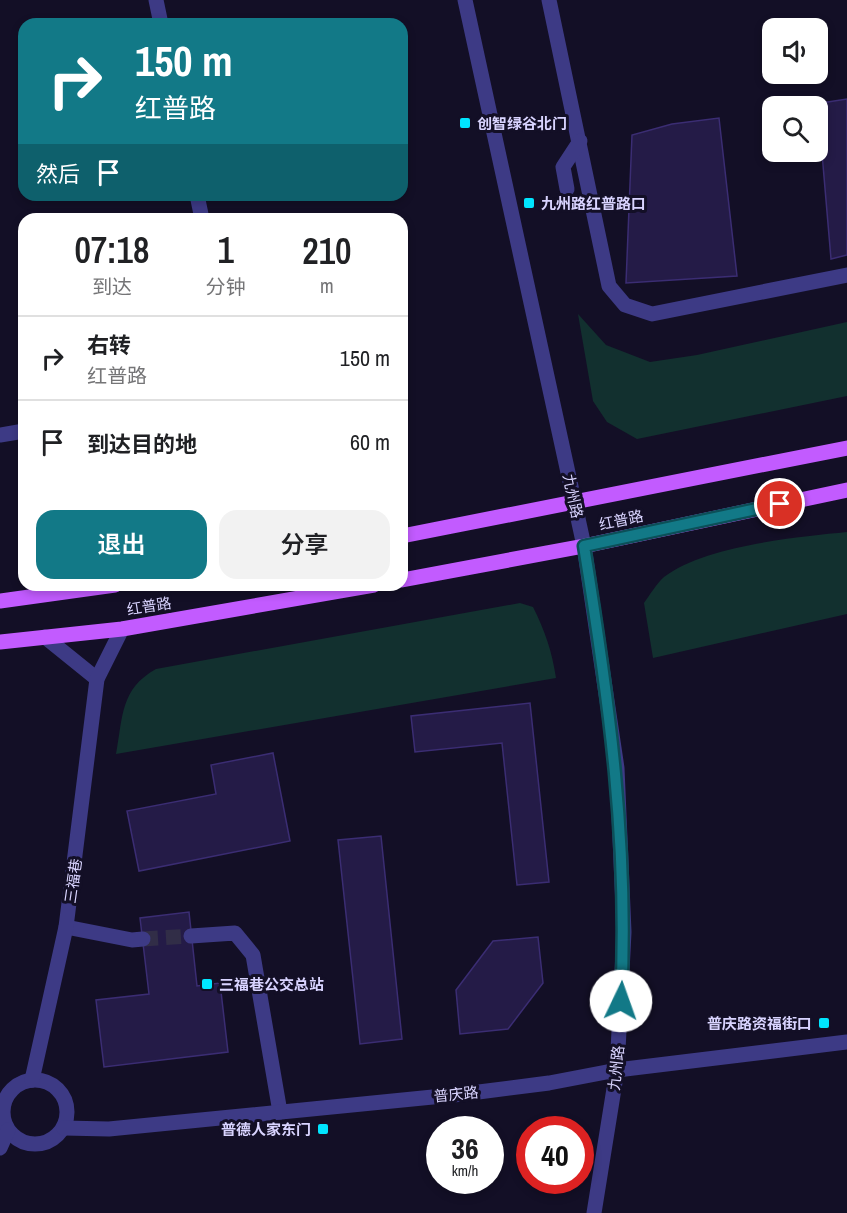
<!DOCTYPE html>
<html lang="zh">
<head>
<meta charset="utf-8">
<style>
	body { margin:0; font-family:"Archivo Narrow","Noto Sans SC",sans-serif; background:#f2f2f2; color:#202124; height:100vh; display:flex; flex-direction:column; font-size:22px; white-space:nowrap }
	* { box-sizing:border-box; margin:0 }
	p { font-size:20px; color:#757577 }
	.icon { flex:none; width:33px; height:33px; fill:none; stroke:currentColor; stroke-width:2; stroke-linecap:round; stroke-linejoin:round }
	.map { position:relative; flex:1; overflow:hidden }
	.sheet { position:absolute; left:18px; top:213px; width:390px; height:378px; display:flex; flex-direction:column; background:#fff; border-radius:18px; box-shadow:0 3px 9px #0003 }
	.sheet>* { flex:none }
	.hud { position:absolute; left:18px; top:18px; width:390px; height:183px; border-radius:18px; box-shadow:0 3px 9px #0003; background:#127987; color:#fff; overflow:hidden }
	.tools { position:absolute; left:762px; top:18px; display:grid; gap:12px }
	.tools a { display:grid; place-items:center; width:66px; height:66px; border-radius:12px; background:#fff; box-shadow:0 3px 9px #0003; font-size:30px }
	.speed { position:absolute; left:426px; top:1116px; display:flex; gap:12px; font-size:30px; font-weight:700; text-align:center }
	.speed>* { display:grid; place-content:center; width:78px; height:78px; border-radius:50%; background:#fff; box-shadow:0 3px 9px #0003; line-height:1 }
	.speed small { font-size:15px; font-weight:400 }
	.speed .limit { border:9px solid #d22; background:#fff; color:#111 }
	.pin { position:absolute; display:grid; place-items:center; width:51px; height:51px; color:#fff; margin:-26px; border:3px solid #fff; border-radius:50%; box-shadow:0 2px 6px #0007 }
	.me { position:absolute; width:66px; margin:-33px; rotate:3deg; stroke-linejoin:round; filter:drop-shadow(0 0 4px #0008) }
	.turn { display:flex; align-items:center; gap:21px; height:126px; padding:0 18px; font-size:27px }
	.turn .icon { width:78px; height:78px; stroke-width:2.5 }
	.turn b { display:block; font-size:42px; line-height:51px }
	.then { display:flex; align-items:center; height:57px; padding:0 18px; background:#0003; gap:12px; font-size:22px }
	.eta { display:flex; justify-content:space-evenly; align-items:center; height:102px; text-align:center }
	.eta b { font-size:36px; font-weight:600; line-height:42px }
	.cta { display:flex; gap:12px; margin-top:auto; padding:12px 18px }
	.cta a { flex:1; height:69px; border-radius:18px; background:#127987; color:#fff; font-size:24px; font-weight:600; line-height:69px; text-align:center }
	.cta a+a { background:#f2f2f2; color:#202124 }
	ul { padding:0; list-style:none }
	li { display:flex; align-items:center; gap:18px; height:84px; padding:0 18px; border-top:2px solid #e0e0e0 }
	li div { flex:1 }
	li b { display:block; font-size:22px }
	li em { font-style:normal }
	.map>svg:first-child { display:block }
	.green { fill:#12302f }
	.building { fill:#241b47; stroke:#3b2d73; stroke-width:1.5 }
	.lines { fill:none; stroke-linecap:round; stroke-linejoin:round }
	.minor-tunnel { stroke:#312d47; stroke-width:15; stroke-dasharray:15 8; stroke-linecap:butt }
	.minor { stroke:#3d3a85; stroke-width:15 }
	.major { stroke:#c25bff; stroke-width:15 }
	.route-casing { stroke:#0c4f58; stroke-width:15 }
	.route { stroke:#127987; stroke-width:10 }
	.poi-dot { fill:#00e5ff; stroke:#130f26; stroke-width:2 }
	.labels { text-anchor:middle; dominant-baseline:central; stroke-width:6; stroke-linejoin:round; paint-order:stroke }
	.poi-label { font-size:15px; font-weight:bold; fill:#d9d4ff; stroke:#130f26; text-anchor:start }
	.street-label { font-size:15px; fill:#d9d4ff; stroke:#130f26 }
</style>
</head>
<body>
<div class="map">
<svg width="847" height="1213" viewBox="0 0 847 1213">
	<rect width="100%" height="100%" fill="#130f26"/>
	<!-- green -->
	<g class="green">
		<polygon points="578,314 606,345 650,362 697,355 847,322 847,396 637,439 607,422 593,401"/>
		<path d="M847 532V614L653 658 644 603C650 595 656 584 664 577 704 546 796 537 847 532Z"/>
		<path d="M520 603 533 607C545 631 552 651 556 678L116 754C123 717 120 689 156 669Z"/>
	</g>
	<!-- building -->
	<g class="building">
		<polygon points="847,99 847,255 831,259 818,106 815,104"/>
		<polygon points="719,118 737,276 626,283 632,135 672,124"/>
		<polygon points="530,703 549,882 517,885 502,743 415,752 411,716"/>
		<polygon points="273,753 290,841 139,871 127,811 216,794 211,765"/>
		<polygon points="381,836 402,1039 360,1044 338,840"/>
		<polygon points="189,912 197,986 220,983 228,1052 104,1067 96,1000 149,994 140,918"/>
		<polygon points="538,937 543,983 508,1029 460,1034 456,990 493,941"/>
	</g>
	<g class="lines">
		<!-- minor-tunnel -->
		<polyline class="minor-tunnel" points="143,939 191,936"/>
		<!-- minor -->
		<g class="minor">
			<polyline points="156,0 161,24"/>
			<polyline points="465,0 584,546 617,768 624,932 617,1070 594,1213"/>
			<polyline points="549,0 609,286 625,305 652,314 847,275"/>
			<polyline points="567,189 563,167 580,141"/>
			<polyline points="197,195 202,219"/>
			<polyline points="0,435 24,431"/>
			<polyline points="45,637 97,679"/>
			<polyline points="66,927 132,940 143,939"/>
			<polyline points="191,936 235,933 253,955 280,1112"/>
			<circle cx="35" cy="1112" r="32"/>
			<polyline points="32,1080 66,927 97,679 122,629"/>
			<polyline points="64,1128 109,1129 463,1094 549,1083 617,1070 847,1042"/>
			<polyline points="0,1148 8,1130"/>
		</g>
		<!-- major -->
		<g class="major">
			<polyline points="402,536 847,448"/>
			<polyline points="402,580 584,546 847,490"/>
			<polyline points="0,601 115,585"/>
			<polyline points="0,642 122,629 374,585"/>
		</g>
	</g>
	<g class="lines">
		<!-- route casing -->
		<g class="route-casing">
			<path id="route" d="M621 1001C629 844 609 700 584 546L780 504"/>
		</g>
		<!-- route -->
		<use href="#route" class="route"/>
	</g>
	<!-- markers -->
	<g class="poi-dot">
		<rect x="459" y="117" width="12" height="12" rx="3"/>
		<rect x="523" y="197" width="12" height="12" rx="3"/>
		<rect x="201" y="978" width="12" height="12" rx="3"/>
		<rect x="818" y="1017" width="12" height="12" rx="3"/>
		<rect x="317" y="1123" width="12" height="12" rx="3"/>
	</g>
	<g class="labels">
		<!-- poi labels -->
		<g class="poi-label">
			<text x="477" y="123">创智绿谷北门</text>
			<text x="541" y="203">九州路红普路口</text>
			<text x="219" y="984">三福巷公交总站</text>
			<text x="812" y="1023" text-anchor="end">普庆路资福街口</text>
			<text x="311" y="1129" text-anchor="end">普德人家东门</text>
		</g>
		<!-- street labels -->
		<g class="street-label">
			<text transform="translate(573 496) rotate(78)">九州路</text>
			<text transform="translate(621 520) rotate(-12)">红普路</text>
			<text transform="translate(149 606) rotate(-9)">红普路</text>
			<text transform="translate(73 881) rotate(-82)">三福巷</text>
			<text transform="translate(616 1068) rotate(-84)">九州路</text>
			<text transform="translate(456 1094) rotate(-6)">普庆路</text>
		</g>
	</g>
</svg>
<div class="tools">
<a><svg class="icon" aria-label="sound" viewBox="0 0 24 24"><path d="M4 9h4l5-4v14l-5-4H4zM17 9q2 3 0 6"/></svg></a>
<a><svg class="icon" aria-label="search" viewBox="0 0 24 24"><circle cx="10" cy="10" r="6"/><path d="M15 15l6 6"/></svg></a>
</div>
<div class="speed"><div>36<small>km/h</small></div><div class="limit">40</div></div>
<div class="pin" style="left:780px;top:504px;background:#d93025"><svg class="icon" aria-label="arrive" viewBox="0 0 24 24"><path d="M6 21V4h12l-3 4 3 4H6"/></svg></div>
<svg class="me" style="left:621px;top:1001px" viewBox="-20 -20 40 40"><circle r="19" fill="#fff"/><path d="M0-13L10 11 0 6-10 11z" fill="#127987"/></svg>
<div class="hud">
<div class="turn"><svg class="icon" aria-label="right" viewBox="0 0 24 24"><path d="M7 20v-9h11M14 6l5 5-5 5"/></svg><div><b>150 m</b>红普路</div></div>
<div class="then">然后<svg class="icon" aria-label="arrive" viewBox="0 0 24 24"><path d="M6 21V4h12l-3 4 3 4H6"/></svg></div>
</div>
<section class="sheet">
<div class="eta">
<div><b>07:18</b><p>到达</p></div>
<div><b>1</b><p>分钟</p></div>
<div><b>210</b><p>m</p></div>
</div>
<ul>
<li><svg class="icon" aria-label="right" viewBox="0 0 24 24"><path d="M7 20v-9h11M14 6l5 5-5 5"/></svg><div><b>右转</b><p>红普路</p></div><em>150 m</em></li>
<li><svg class="icon" aria-label="arrive" viewBox="0 0 24 24"><path d="M6 21V4h12l-3 4 3 4H6"/></svg><div><b>到达目的地</b></div><em>60 m</em></li>
</ul>
<div class="cta"><a>退出</a><a>分享</a></div>
</section>
</div>
</body>
</html>
